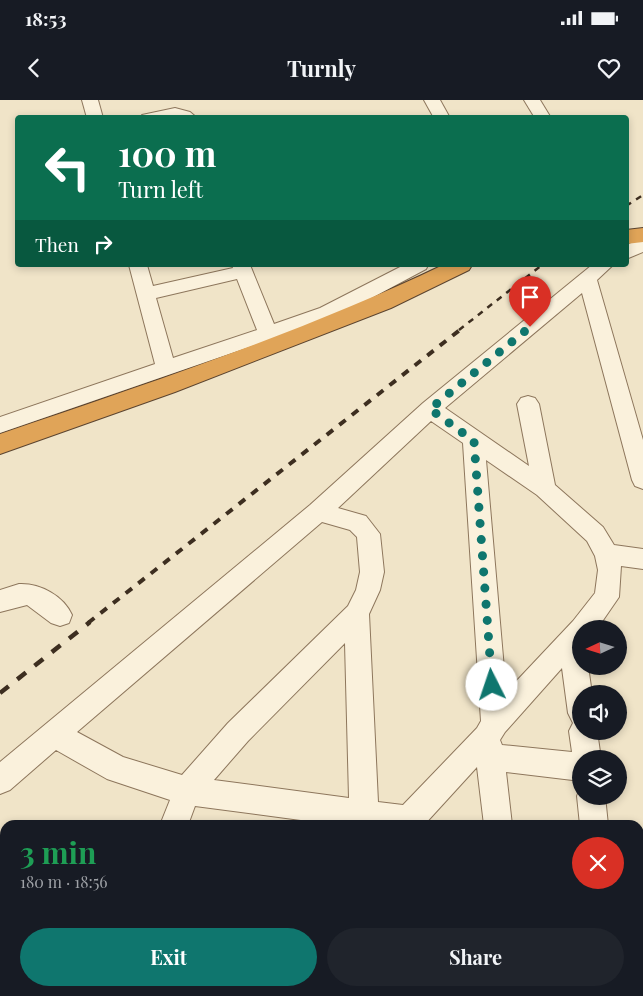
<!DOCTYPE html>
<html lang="en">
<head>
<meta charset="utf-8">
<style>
	body { margin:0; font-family:"Playfair Display",serif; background:#20242c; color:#f1f3f6; height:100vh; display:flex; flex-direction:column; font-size:19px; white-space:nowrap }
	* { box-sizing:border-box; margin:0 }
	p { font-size:16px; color:#9ea1a6 }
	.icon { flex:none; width:28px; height:28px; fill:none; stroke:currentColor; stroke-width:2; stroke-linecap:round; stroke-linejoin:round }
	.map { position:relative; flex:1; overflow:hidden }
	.details { position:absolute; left:0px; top:720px; width:644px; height:176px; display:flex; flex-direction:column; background:#171b24; border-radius:15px 15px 0 0; box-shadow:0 2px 8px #0003 }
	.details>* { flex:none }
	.hud { position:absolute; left:15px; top:15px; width:614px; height:152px; border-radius:5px; box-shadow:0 2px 8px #0003; background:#0b6e4f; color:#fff; overflow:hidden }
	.needle { width:32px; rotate:266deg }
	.controls { position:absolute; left:572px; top:520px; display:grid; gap:10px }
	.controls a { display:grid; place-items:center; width:55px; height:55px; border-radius:50%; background:#171b24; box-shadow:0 2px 8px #0003; font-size:25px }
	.pin { position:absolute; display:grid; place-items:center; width:42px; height:42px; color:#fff; margin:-51px -21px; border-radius:50% 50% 50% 0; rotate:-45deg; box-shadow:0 0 5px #0007 }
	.pin .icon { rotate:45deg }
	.me { position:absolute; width:55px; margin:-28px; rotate:356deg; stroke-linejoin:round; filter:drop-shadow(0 0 4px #0008) }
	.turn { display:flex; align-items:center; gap:18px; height:105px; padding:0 20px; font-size:22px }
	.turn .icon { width:65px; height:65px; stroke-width:2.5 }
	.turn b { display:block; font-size:35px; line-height:42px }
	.then { display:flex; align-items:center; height:48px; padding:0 20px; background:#0003; gap:10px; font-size:19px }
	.round { display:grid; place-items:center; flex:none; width:52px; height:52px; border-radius:26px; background:#20242c }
	.overview { display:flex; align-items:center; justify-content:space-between; height:85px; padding:0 20px }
	h1 { font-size:30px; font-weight:700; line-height:38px; color:#1e9e55 }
	.primary-button { display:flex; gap:10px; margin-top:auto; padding:10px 20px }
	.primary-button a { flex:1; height:58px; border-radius:30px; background:#0f766e; color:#fff; font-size:20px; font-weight:700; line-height:58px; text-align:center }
	.primary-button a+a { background:#20242c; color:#f1f3f6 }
	.status { display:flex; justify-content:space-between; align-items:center; height:35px; padding:0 25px; background:#171b24; direction:ltr }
	.status svg { height:14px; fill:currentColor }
	header { display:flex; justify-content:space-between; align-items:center; height:65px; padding:0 20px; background:#171b24; font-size:22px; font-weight:700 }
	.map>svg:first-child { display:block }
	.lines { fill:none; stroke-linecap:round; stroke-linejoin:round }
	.minor-casing { stroke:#8d765c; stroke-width:2 }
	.highway-casing { stroke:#5b4430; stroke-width:2 }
	.minor { fill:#faf1dc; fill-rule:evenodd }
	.highway { fill:#e0a458; fill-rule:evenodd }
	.rail-far2 { stroke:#3d2e20; stroke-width:2.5; stroke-dasharray:6 6; stroke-linecap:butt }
	.rail-far1 { stroke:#3d2e20; stroke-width:4; stroke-dasharray:8 8; stroke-linecap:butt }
	.rail { stroke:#3d2e20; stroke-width:4.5; stroke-dasharray:11 11; stroke-linecap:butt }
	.route { stroke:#0f766e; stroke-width:9; stroke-dasharray:0 16.2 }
</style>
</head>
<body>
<div class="status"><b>18:53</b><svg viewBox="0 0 49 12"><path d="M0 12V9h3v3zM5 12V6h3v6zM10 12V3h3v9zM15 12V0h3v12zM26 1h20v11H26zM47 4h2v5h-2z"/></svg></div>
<header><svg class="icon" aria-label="back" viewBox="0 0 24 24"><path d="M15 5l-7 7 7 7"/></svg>Turnly<svg class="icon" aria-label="heart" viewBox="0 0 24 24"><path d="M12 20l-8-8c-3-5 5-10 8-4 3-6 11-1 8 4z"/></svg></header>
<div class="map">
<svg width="643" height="896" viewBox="0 0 643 896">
	<rect width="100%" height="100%" fill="#f0e4c8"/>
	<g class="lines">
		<!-- minor casing -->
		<g class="minor-casing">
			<g id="minor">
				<polygon points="82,0 98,0 103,18 87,18"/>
				<polygon points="424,0 440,0 450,18 434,18"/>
				<polygon points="524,0 540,0 551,18 535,18"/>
				<polygon points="175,8 190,12 197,18 140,18 142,15"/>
				<polygon points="643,138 643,152 626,159 626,145"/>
				<path d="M129 165H147L153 186 233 168 232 165H250L274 224 320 208 404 165H428L426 169 334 218 0 333V317L155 264ZM237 179 257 230 173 258 156 198Z"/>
				<path d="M592 165H613L597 180 643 340V389L635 386 632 380 582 193 445 308 529 366 517 304 521 298 528 296 535 298 539 304 555 385 603 427 614 445 643 449V469L621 466 619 497 597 529H581V566H588L592 594H581V631H597L601 659H581V681L506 672 512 725H484L477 667 424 725H338L195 706 188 725H160L170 700 107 679 56 650 10 690 0 694V662L310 405 423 303ZM431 321 463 343 481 621 477 628 403 705 378 702 369 514 380 490 384 472 380 434 366 416 338 408ZM486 360 537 395 587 441 595 456 598 470 595 493 573 521 506 592ZM322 422 350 430 357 437 360 472 356 490 348 506 228 623 182 675 123 657 77 632ZM345 543 349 698 214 680 248 641ZM562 568 568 613 573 623 569 631 572 652 502 645 500 640 505 632Z"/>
				<path d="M19 484C40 483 64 496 72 515L69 523 60 526 51 523 27 505 0 512V490Z"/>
				<polygon points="581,686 581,696 605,696 608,725 580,725 577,696"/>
				<rect x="0" y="794" width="5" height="30"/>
				<polygon points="5,828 5,880 0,882 0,831"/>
				<polygon points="639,878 643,880 643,896 617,896 615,891 639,891"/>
				<polygon points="132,891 164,891 163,896 131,896"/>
				<polygon points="233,891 267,891 265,896 231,896"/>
				<rect x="290" y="891" width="32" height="5"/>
				<rect x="500" y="891" width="32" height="5"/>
			</g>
		</g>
		<!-- highway casing -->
		<g class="highway-casing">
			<g id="highway">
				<polygon points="643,128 643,142 626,144 626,130"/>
				<path d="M443 165H472L469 170 391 208 175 292 0 354V334C149 283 301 233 443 165Z"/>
			</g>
		</g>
		<!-- minor -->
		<use href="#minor" class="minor"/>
		<!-- highway -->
		<use href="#highway" class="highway"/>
		<!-- rail-far2 -->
		<g class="rail-far2">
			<polyline points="626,106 643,95"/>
			<polyline points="459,230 542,165"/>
		</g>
		<!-- rail-far1 -->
		<polyline class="rail-far1" points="88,523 461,229"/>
		<!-- rail -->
		<polyline class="rail" points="0,593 90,522"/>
	</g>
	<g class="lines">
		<!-- route -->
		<polyline class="route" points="492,585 474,341 430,309 530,227"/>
	</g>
</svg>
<div class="controls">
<a><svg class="needle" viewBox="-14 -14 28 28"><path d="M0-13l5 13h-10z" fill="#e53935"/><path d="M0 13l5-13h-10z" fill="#9ea1a6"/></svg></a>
<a><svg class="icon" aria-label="sound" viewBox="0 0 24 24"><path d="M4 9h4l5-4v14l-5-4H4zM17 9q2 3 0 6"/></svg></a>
<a><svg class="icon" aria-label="layers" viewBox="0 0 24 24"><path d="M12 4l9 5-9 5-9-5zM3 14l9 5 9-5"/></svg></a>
</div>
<div class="pin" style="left:530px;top:227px;background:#d93025"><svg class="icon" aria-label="arrive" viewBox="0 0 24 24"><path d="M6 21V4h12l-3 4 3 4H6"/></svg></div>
<svg class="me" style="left:492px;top:585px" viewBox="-20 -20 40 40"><circle r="19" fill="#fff"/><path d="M0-13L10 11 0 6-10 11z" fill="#0f766e"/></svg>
<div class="hud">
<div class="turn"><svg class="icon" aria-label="left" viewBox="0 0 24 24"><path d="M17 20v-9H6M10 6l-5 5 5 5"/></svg><div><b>100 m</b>Turn left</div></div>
<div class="then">Then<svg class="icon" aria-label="right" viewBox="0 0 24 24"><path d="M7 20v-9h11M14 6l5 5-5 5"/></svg></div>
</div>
<section class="details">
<div class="overview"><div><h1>3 min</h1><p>180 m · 18:56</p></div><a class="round" style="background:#d93025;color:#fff"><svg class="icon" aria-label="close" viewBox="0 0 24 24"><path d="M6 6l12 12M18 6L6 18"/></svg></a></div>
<div class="primary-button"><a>Exit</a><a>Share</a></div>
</section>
</div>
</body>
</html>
